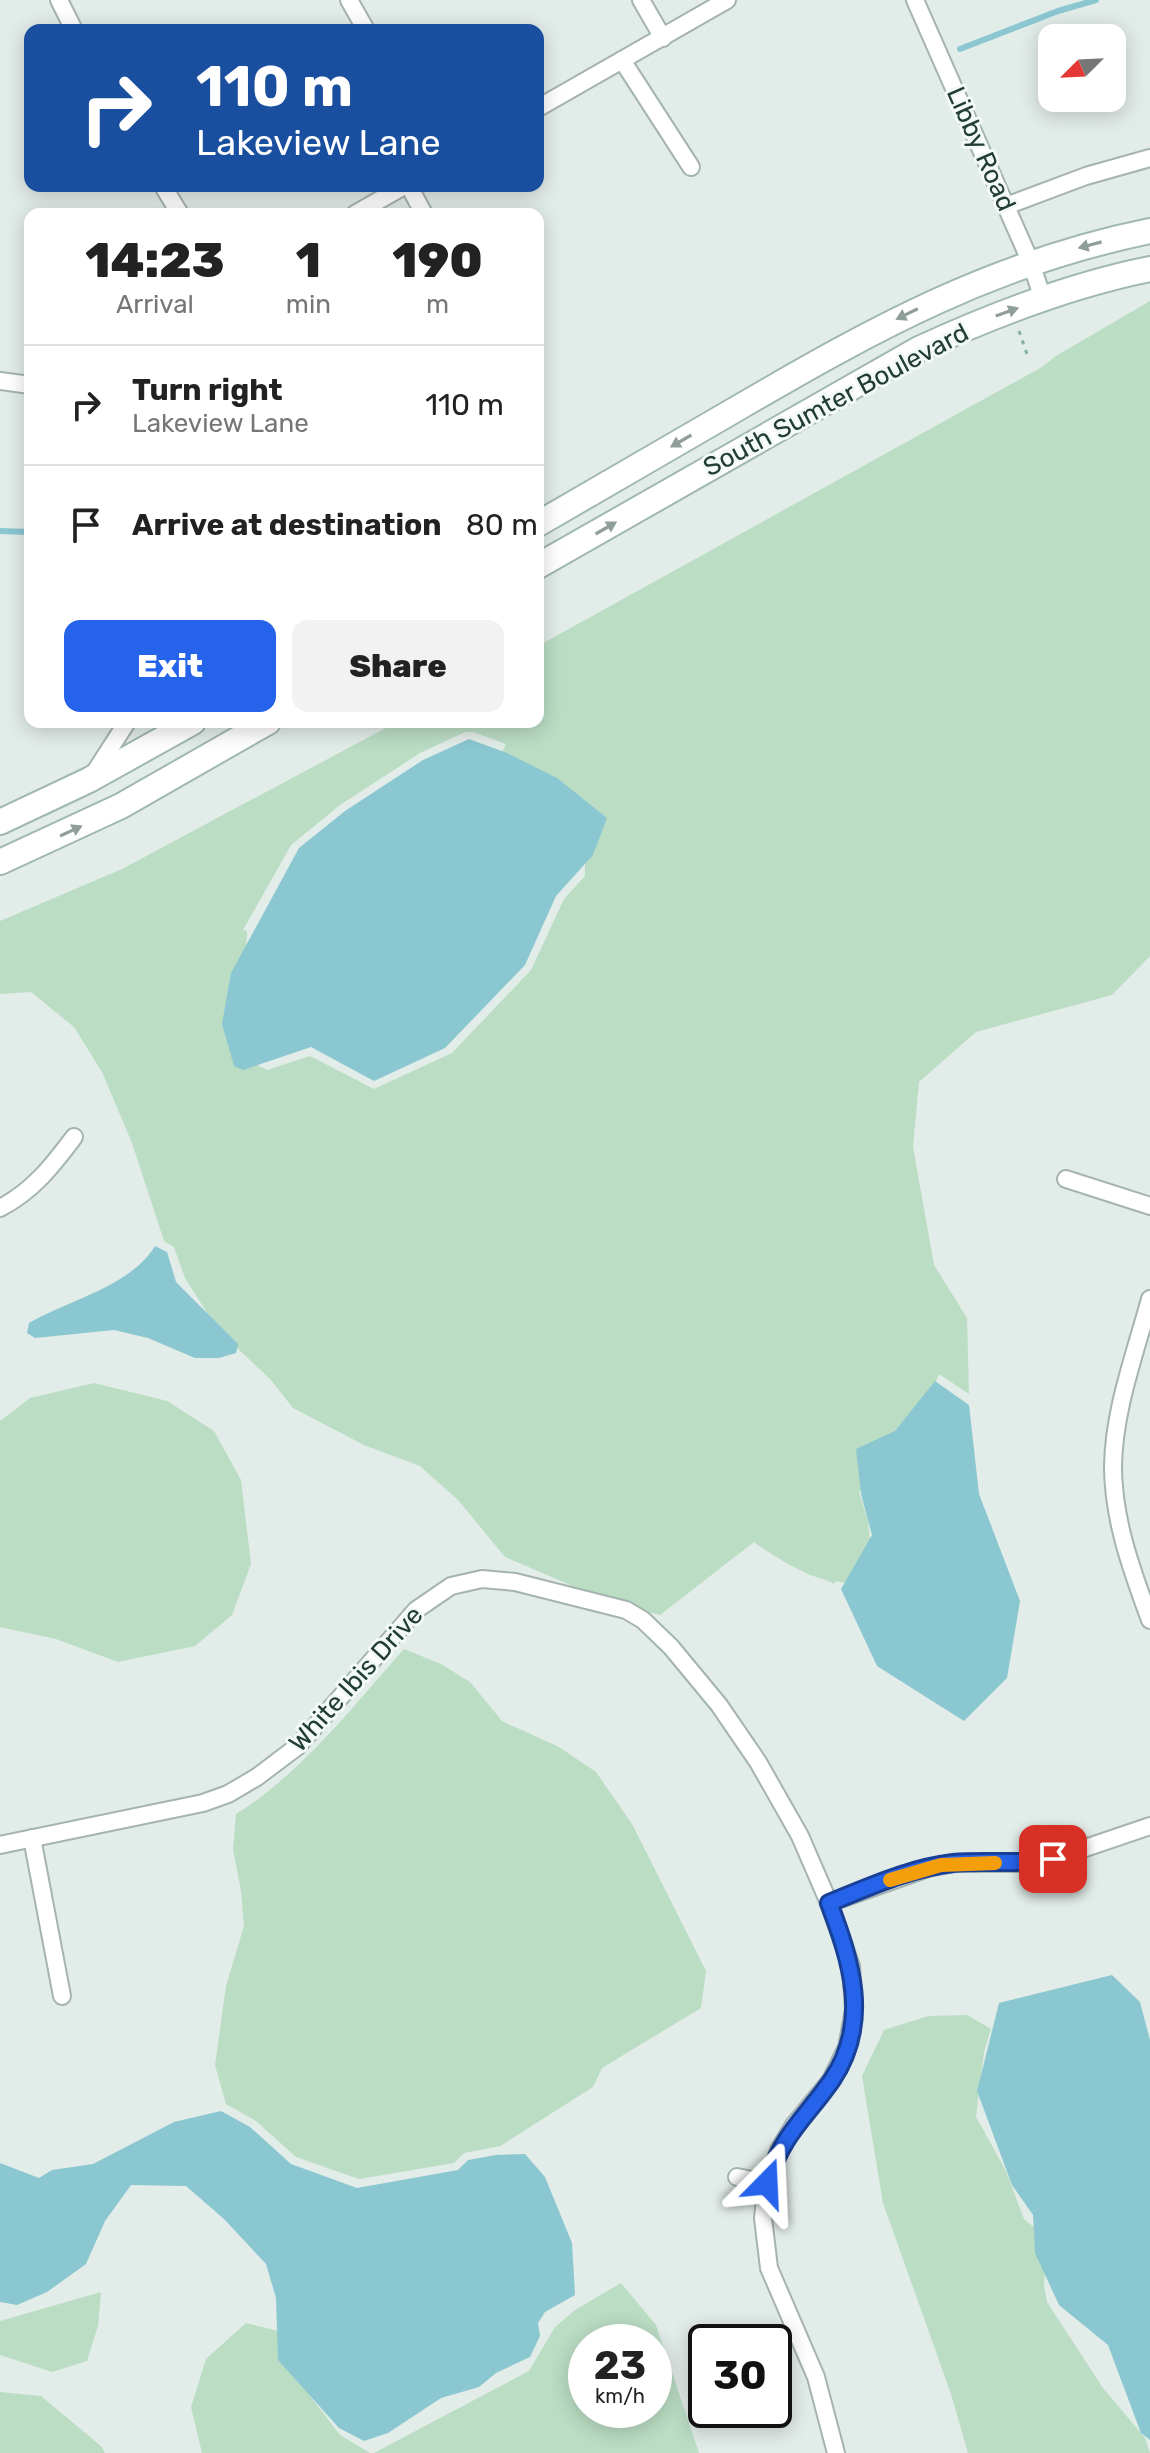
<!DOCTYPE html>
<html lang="en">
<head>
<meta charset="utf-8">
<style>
	body { margin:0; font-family:Rubik,sans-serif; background:#f2f2f2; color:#222; height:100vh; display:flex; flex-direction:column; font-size:30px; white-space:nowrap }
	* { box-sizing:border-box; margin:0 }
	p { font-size:26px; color:#767676 }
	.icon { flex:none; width:44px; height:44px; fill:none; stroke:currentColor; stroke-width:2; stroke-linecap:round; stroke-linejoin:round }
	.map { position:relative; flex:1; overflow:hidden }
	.panel { position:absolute; left:24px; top:208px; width:520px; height:520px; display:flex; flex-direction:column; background:#fff; border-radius:16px; box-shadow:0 4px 20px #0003 }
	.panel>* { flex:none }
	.top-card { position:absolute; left:24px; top:24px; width:520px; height:168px; border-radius:16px; box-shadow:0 4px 20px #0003; background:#1a4fa0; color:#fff; overflow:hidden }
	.needle { width:52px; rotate:246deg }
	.buttons { position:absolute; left:1038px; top:24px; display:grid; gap:16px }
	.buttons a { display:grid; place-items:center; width:88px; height:88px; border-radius:16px; background:#fff; box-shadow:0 4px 20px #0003; font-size:40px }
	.speed { position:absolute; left:568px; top:2324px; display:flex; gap:16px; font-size:40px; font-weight:700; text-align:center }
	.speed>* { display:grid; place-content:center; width:104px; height:104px; border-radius:50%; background:#fff; box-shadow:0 4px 20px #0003; line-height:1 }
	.speed small { font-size:20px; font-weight:400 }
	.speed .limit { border:4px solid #111; border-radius:12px; background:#fff; color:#111 }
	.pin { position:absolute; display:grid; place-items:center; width:68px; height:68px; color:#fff; margin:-34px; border-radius:16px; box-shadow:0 4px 12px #0006 }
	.me { position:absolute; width:88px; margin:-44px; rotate:21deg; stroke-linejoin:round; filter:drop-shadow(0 0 6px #0008) }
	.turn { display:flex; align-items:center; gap:28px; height:168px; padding:0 40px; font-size:36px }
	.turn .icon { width:104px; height:104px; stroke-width:2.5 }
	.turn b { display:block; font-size:56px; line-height:68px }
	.eta { display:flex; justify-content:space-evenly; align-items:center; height:136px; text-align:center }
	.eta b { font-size:48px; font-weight:800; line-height:56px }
	.cta { display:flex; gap:16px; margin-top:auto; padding:16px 40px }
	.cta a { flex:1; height:92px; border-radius:16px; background:#2563eb; color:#fff; font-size:32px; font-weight:800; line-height:92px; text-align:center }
	.cta a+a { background:#f2f2f2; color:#222 }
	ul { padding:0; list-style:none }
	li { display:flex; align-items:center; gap:24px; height:120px; padding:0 40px; border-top:2px solid #e0e0e0 }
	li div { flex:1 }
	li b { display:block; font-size:30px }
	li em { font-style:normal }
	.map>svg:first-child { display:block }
	.green { fill:#bbddc4; fill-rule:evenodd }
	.water { fill:#8ac7d1 }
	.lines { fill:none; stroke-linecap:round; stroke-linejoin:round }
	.stream { stroke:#8ac7d1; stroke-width:6 }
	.minor-casing { stroke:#a5b4af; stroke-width:20 }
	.secondary-casing { stroke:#a0b8af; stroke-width:28 }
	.path { stroke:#83b0a1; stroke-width:3; stroke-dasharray:4 6; stroke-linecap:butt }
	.minor { stroke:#fff; stroke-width:16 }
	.secondary { stroke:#fff; stroke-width:24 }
	.oneway { fill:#909e9a }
	.route-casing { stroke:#184099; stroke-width:20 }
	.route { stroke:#2563eb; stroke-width:14 }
	.slow { stroke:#f59e0b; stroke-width:14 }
	.labels { text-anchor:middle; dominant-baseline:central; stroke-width:6; stroke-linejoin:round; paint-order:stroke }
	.street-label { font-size:26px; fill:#223d36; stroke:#f3f9f6 }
</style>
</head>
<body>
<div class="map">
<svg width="1150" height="2453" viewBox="0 0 1150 2453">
	<rect width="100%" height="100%" fill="#e2ece8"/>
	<!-- green -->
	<g class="green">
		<path d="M1150 301V956L1112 995 976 1032 919 1082 913 1147 934 1265 967 1318 969 1394 939 1374 932 1392 859 1492 868 1521 872 1556 845 1583 836 1581 834 1584C826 1579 819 1578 810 1575 791 1566 771 1555 754 1542L660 1615 610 1602 505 1557 459 1501 420 1466 364 1445 293 1408 271 1380 218 1330 185 1278 174 1247 164 1241 132 1143 102 1072 74 1027 31 992 0 994V921L122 869 397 722H538V646L1042 367 1056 356ZM465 732H473L506 744 502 752 585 863V876L564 899 531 970 452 1053 374 1089 310 1056 267 1070 242 1057 247 931 243 930 291 845 340 805 420 753Z"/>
		<polygon points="94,1383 167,1401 214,1431 241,1480 251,1564 232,1615 195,1646 118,1662 56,1639 0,1627 0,1421 30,1398"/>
		<path d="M404 1649 441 1664 470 1682 502 1721 559 1747 596 1772 632 1824 706 1971 701 2008 602 2068 593 2087 500 2146 464 2153 454 2163 359 2179 296 2157 256 2121 226 2104 215 2065 226 1986 244 1926 241 1891 233 1849 236 1814C303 1772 352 1707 404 1649Z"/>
		<polygon points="967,2015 991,2029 984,2052 976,2117 1006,2171 1024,2219 1047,2238 1044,2286 1047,2302 1103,2388 1145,2438 1150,2453 968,2453 951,2394 883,2203 862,2076 884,2030 928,2016"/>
		<path d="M621 2283 656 2325 699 2453H374L529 2371 555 2327 575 2310ZM654 2342V2410H586V2342Z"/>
		<polygon points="101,2292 98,2326 87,2361 52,2372 0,2355 0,2321"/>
		<polygon points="246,2323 286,2333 295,2376 340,2435 370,2453 202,2453 191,2407 206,2359"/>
		<polygon points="0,2392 41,2396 102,2447 105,2453 0,2453"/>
	</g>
	<!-- water -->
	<g class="water">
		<polygon points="469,739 507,753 557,778 607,818 593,855 556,896 525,965 445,1048 374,1081 311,1047 243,1070 234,1066 222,1024 231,973 299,848 345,811 423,760"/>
		<path d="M155 1246 167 1252 176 1282 238 1344 236 1353 219 1358H195L148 1338 114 1330 35 1338 27 1333 29 1323C69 1300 131 1286 155 1246Z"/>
		<polygon points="935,1381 969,1405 979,1494 1020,1601 1007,1678 964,1721 877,1666 841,1589 872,1535 861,1494 856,1449 895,1431"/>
		<polygon points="1112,1975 1140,2002 1150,2040 1150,2440 1141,2433 1108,2345 1059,2305 1035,2253 1033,2215 1012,2185 977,2091 999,2003"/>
		<polygon points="221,2111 250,2127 291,2164 357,2188 458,2170 468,2160 496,2155 525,2154 545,2177 572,2243 575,2295 545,2312 538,2323 540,2336 530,2357 496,2373 479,2387 441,2398 388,2433 364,2441 339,2428 278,2360 276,2298 266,2264 224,2219 186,2186 131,2185 105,2221 86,2264 47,2292 17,2305 0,2302 0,2163 39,2178 52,2170 93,2164 174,2122"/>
	</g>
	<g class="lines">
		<!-- stream -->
		<g class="stream">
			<polyline points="960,49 1058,11 1096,0"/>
			<polyline points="0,531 30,532"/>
		</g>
		<!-- minor casing -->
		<g class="minor-casing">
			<g id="minor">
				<polyline points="59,0 74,30"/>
				<polyline points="349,0 366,30"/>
				<polyline points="641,0 663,38"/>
				<polyline points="915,0 1031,263 1043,299"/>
				<polyline points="622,60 691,167"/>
				<polyline points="538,108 727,0"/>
				<polyline points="163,186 180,214"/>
				<polyline points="409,186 424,214"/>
				<polyline points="1006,206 1086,176 1150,158"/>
				<polyline points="355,214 404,186"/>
				<polyline points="0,381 30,385"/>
				<polyline points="93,775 127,722"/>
				<polyline points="1066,1179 1150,1206"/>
				<path d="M0 1208C33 1191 53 1165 74 1137"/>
				<path d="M1150 1299C1135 1354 1114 1409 1113 1466 1113 1520 1132 1571 1150 1620"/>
				<polyline points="32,1838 62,1996"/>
				<polyline points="0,1845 203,1803 228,1794 257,1777 298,1746 416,1610 451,1586 482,1579 515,1582 626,1610 643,1620 671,1647 719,1705 758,1762 800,1836 829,1903 851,1966 854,2010 847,2047 831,2080 794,2125 779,2150 767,2183 763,2218 769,2268 816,2377 836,2453"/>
				<polyline points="829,1903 928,1868 955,1863 1022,1863 1053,1859 1150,1826"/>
				<polyline points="737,2177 767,2183"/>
			</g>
		</g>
		<!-- secondary casing -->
		<g class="secondary-casing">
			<g id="secondary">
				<path d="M538 524C605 485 671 447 738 408 875 328 993 263 1150 231"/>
				<path d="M538 566 919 349C993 315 1070 285 1150 269"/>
				<polyline points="0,822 89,780 193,722"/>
				<polyline points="0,862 121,806 268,722"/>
			</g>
		</g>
		<!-- path -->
		<polyline class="path" points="1019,331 1027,354"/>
		<!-- minor -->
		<use href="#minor" class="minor"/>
		<!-- secondary -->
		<use href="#secondary" class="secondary"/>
	</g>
	<!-- one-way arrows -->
	<defs><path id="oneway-solid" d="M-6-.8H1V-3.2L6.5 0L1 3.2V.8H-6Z" transform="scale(2)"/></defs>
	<g class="oneway">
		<use href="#oneway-solid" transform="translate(1090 245) rotate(165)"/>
		<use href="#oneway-solid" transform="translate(1007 312) rotate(-20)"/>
		<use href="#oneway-solid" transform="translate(907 314) rotate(154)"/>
		<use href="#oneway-solid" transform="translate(681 441) rotate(150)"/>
		<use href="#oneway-solid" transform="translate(606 528) rotate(-30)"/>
		<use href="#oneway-solid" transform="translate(71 831) rotate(-25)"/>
	</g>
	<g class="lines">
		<!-- route casing -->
		<g class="route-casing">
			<path id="route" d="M767 2183C783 2133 804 2120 832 2080 871 2022 851 1961 829 1903 869 1887 910 1868 953 1863 987 1860 1019 1865 1053 1859"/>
		</g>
		<!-- route -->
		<use href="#route" class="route"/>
		<!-- slow -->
		<polyline class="slow" points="890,1880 941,1865 995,1863"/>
	</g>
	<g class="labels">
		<!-- street labels -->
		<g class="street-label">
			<text transform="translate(981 149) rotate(66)">Libby Road</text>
			<text transform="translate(836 400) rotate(-28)">South Sumter Boulevard</text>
			<text transform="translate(356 1679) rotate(-48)">White Ibis Drive</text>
		</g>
	</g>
</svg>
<div class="buttons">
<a><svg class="needle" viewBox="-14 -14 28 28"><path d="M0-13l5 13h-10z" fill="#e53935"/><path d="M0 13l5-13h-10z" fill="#767676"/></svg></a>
</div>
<div class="speed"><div>23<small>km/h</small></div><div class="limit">30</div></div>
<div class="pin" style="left:1053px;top:1859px;background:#d93025"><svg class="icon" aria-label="arrive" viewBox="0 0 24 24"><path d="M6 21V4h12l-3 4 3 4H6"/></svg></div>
<svg class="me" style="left:767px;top:2183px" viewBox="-20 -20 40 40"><path d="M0-17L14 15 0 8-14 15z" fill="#2563eb" stroke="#fff" stroke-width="4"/></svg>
<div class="top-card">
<div class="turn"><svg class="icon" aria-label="right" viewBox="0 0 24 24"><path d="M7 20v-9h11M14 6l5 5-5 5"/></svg><div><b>110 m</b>Lakeview Lane</div></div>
</div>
<section class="panel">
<div class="eta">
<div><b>14:23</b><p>Arrival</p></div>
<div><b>1</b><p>min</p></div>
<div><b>190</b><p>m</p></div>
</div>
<ul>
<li><svg class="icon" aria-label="right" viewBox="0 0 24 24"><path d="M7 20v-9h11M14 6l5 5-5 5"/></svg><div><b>Turn right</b><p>Lakeview Lane</p></div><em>110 m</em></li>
<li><svg class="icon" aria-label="arrive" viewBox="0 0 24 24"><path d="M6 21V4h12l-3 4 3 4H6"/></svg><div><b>Arrive at destination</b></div><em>80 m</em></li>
</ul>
<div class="cta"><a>Exit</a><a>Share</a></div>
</section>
</div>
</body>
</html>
